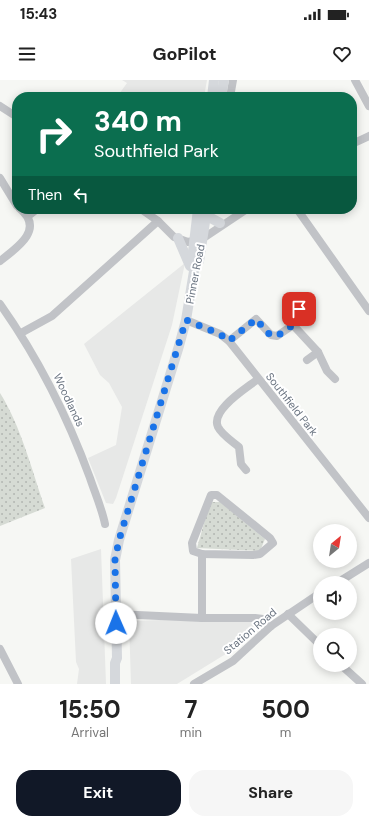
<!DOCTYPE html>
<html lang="en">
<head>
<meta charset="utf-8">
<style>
	body { margin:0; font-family:"DM Sans",sans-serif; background:#f6f6f6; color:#222; height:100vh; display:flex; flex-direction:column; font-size:15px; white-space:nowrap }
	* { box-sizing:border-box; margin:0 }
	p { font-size:13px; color:#767676 }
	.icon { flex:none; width:22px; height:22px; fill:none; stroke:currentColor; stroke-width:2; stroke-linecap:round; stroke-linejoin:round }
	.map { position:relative; height:604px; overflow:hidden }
	.panel { display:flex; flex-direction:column; background:#fff; flex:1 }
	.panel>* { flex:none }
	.top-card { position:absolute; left:12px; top:12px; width:345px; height:122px; border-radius:16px; box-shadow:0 2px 10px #0003; background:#0b6e4f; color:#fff; overflow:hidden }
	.needle { width:26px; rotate:30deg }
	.controls { position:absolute; left:313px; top:444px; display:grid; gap:8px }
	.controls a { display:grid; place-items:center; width:44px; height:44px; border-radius:50%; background:#fff; box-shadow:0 2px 10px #0003; font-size:20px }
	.pin { position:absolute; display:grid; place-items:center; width:34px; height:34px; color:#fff; margin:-17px; border-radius:8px; box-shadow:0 2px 6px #0006 }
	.me { position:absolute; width:44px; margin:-22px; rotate:359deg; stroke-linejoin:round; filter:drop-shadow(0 0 3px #0008) }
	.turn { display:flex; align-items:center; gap:14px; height:84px; padding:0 16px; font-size:18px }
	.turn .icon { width:52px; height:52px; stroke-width:2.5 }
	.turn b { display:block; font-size:28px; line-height:34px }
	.then { display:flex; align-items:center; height:38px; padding:0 16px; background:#0003; gap:8px; font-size:15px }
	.eta { display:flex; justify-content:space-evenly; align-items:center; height:68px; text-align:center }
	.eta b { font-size:24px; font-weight:700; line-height:28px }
	.action { display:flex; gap:8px; margin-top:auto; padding:8px 16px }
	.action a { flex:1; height:46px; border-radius:16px; background:#111827; color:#fff; font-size:16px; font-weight:700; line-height:46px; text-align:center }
	.action a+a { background:#f6f6f6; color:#222 }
	.status { display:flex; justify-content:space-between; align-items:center; height:28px; padding:0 20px; background:#fff; direction:ltr }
	.status svg { height:11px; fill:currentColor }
	header { display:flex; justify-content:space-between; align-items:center; height:52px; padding:0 16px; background:#fff; font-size:18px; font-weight:700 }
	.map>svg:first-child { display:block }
	.built { fill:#e7e8e7 }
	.green { fill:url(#green-dots) }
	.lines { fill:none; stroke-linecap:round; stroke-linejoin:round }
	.minor { stroke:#c1c3c7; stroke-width:8 }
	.major { stroke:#d5d8dc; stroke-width:10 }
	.route { stroke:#1a73e8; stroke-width:7; stroke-dasharray:0 12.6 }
	.labels { text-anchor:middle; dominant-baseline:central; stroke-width:4; stroke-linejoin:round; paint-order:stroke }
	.street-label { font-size:11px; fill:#6a7481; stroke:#fff }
</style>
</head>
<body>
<div class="status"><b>15:43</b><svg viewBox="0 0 49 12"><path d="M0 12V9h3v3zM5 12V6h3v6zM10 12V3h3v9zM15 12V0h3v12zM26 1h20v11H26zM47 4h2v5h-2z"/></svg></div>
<header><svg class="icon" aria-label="menu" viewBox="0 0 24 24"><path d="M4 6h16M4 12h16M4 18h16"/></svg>GoPilot<svg class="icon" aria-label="heart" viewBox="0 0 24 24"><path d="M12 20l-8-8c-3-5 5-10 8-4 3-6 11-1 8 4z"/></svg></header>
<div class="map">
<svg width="369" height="604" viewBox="0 0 369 604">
	<defs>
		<pattern id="green-dots" width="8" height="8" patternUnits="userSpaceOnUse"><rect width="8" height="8" fill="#d6dbd4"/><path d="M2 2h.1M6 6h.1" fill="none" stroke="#b2b6b1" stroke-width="1.8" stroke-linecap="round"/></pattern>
	</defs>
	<rect width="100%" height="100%" fill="#f6f7f4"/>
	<!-- built -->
	<g class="built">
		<polygon points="122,0 207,0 204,17 117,17 127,3"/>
		<polygon points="185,183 172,245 116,418 113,424 106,423 88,378 116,365 122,327 109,303 100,295 84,264"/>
		<polygon points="101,469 106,604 77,604 79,589 76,582 71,479"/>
		<polygon points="161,540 257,541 255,548 229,572 177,604 131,604 129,541"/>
	</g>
	<!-- green -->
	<g class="green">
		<path d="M0 313C21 346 32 391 45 428L0 446Z"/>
		<polygon points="210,422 220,422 265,459 260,471 197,468"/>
	</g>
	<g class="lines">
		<!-- minor -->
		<g class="minor">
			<polyline points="355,0 369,26"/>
			<polyline points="230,17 233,0"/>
			<polyline points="0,26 17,37"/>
			<polyline points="352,64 369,56"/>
			<polyline points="0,98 17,126"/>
			<polyline points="141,129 158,141 174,157 188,162 202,159 247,129"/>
			<polyline points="297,129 369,231"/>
			<polyline points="28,136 37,129"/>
			<path d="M0 181C17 168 45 149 20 129"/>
			<path d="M0 224C39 279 67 335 90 398 95 413 102 429 105 444"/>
			<polyline points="186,240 220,254 229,261 369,438"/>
			<polyline points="293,245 295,232 299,229"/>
			<polyline points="21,253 52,236 158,141"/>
			<polyline points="229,261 256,239 271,255 277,256 293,245 318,272 327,291 335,299"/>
			<polyline points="307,280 318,272"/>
			<path d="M246 390 241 384 239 367C232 361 222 355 218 347 210 330 247 308 258 299"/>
			<polygon points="211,415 217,415 270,458 273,463 260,474 253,475 202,474 193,471 192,463"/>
			<polyline points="337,503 369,483"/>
			<polyline points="116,534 202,538 255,538 263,539 271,546"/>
			<polyline points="288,534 320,565"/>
			<polyline points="202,538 202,474"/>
			<polyline points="0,569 18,604"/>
			<polyline points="341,585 362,604"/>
			<polyline points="194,604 233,581 271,546 320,513"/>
		</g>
		<!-- major -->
		<g class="major">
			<polyline points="212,17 214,0"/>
			<polyline points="221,17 224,0"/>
			<polyline points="206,130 209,137 220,143"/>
			<polyline points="178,158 190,186"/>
			<polyline points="195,185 192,180 198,129"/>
			<polyline points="115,604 115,583 117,578 115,480 119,460 179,266 186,240 195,185 199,181 207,129"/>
		</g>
	</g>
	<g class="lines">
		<!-- route -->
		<polyline class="route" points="116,543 115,480 119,460 186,240 220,254 229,261 256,239 270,255 277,256 293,245 295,232 299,229"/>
	</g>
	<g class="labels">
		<!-- street labels -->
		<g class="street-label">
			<text transform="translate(195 194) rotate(-79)">Pinner Road</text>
			<text transform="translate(69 320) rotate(65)">Woodlands</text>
			<text transform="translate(292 324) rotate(52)">Southfield Park</text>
			<text transform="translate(250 551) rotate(-40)">Station Road</text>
		</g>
	</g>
</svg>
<div class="controls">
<a><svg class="needle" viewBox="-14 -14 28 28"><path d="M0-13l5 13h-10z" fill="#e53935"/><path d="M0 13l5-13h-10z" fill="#767676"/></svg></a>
<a><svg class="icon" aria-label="sound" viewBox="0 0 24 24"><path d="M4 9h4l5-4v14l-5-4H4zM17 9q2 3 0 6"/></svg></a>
<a><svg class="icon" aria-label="search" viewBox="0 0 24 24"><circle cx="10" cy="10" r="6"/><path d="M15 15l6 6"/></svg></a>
</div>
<div class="pin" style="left:299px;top:229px;background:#d93025"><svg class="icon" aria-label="arrive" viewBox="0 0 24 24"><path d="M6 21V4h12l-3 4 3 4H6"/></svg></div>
<svg class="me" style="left:116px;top:543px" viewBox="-20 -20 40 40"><circle r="19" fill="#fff"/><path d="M0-13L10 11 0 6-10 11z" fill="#1a73e8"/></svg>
<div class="top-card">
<div class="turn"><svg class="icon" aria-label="right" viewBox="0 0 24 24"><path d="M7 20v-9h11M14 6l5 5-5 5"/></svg><div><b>340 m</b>Southfield Park</div></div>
<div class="then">Then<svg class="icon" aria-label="left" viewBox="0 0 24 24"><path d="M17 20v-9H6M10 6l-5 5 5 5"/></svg></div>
</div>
</div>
<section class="panel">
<div class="eta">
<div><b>15:50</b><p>Arrival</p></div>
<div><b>7</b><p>min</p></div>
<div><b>500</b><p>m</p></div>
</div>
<div class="action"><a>Exit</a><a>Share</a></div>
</section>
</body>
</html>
